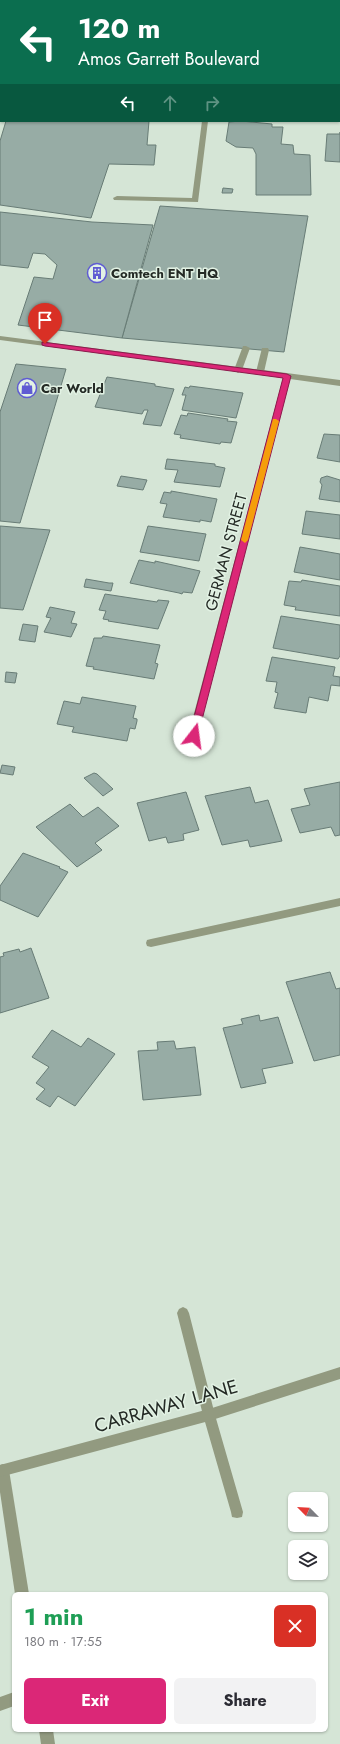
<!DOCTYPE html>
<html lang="en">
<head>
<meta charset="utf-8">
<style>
	body { margin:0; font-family:Jost,sans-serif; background:#f2f2f3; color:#2b2b33; height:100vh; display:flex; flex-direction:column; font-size:15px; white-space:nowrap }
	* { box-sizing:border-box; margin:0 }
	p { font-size:13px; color:#7c7c81 }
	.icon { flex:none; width:22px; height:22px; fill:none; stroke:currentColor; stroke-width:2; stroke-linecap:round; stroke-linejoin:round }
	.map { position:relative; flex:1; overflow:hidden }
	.sheet { position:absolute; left:12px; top:1592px; width:316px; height:140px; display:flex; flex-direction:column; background:#fff; border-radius:6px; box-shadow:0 1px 3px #0004 }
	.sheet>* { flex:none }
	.guide { position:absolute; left:0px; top:0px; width:340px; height:122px; box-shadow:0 1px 3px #0004; background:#0b6e4f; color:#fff; overflow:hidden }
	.needle { width:26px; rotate:294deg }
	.fabs { position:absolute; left:288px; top:1492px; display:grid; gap:8px }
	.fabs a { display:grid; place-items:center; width:40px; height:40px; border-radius:6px; background:#fff; box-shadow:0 1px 3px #0004; font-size:20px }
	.pin { position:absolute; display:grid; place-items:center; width:34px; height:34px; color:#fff; margin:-41px -17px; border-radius:50% 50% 50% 0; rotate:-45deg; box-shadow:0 0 4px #0007 }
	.pin .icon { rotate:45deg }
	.me { position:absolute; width:44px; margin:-22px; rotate:15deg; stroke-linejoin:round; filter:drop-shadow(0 0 3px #0008) }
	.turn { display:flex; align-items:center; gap:14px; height:84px; padding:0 12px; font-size:18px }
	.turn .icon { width:52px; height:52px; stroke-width:2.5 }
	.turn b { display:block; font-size:28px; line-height:34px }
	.lanes { display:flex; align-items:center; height:38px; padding:0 12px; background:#0003; justify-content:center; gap:20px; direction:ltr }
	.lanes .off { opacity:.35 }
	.round { display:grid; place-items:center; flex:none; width:42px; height:42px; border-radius:6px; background:#f2f2f3 }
	.head { display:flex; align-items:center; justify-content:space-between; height:68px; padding:0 12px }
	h1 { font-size:24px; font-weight:700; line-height:30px; color:#1e9e55 }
	.action { display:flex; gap:8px; margin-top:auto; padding:8px 12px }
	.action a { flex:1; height:46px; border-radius:6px; background:#db2777; color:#fff; font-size:16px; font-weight:700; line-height:46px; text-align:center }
	.action a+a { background:#f2f2f3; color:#2b2b33 }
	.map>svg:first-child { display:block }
	.building { fill:#97aca5; stroke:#687c76 }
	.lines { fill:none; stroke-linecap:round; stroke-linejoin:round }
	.lane { fill:#929a80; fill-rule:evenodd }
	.street { fill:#929a80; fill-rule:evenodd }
	.route { fill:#db2777; stroke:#8e194d }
	.slow { fill:#f59e0b }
	.labels { text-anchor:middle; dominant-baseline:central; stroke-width:3; stroke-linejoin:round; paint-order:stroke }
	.far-poi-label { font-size:13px; font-weight:bold; fill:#242a25; stroke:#e2f2e4; text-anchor:start }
	.street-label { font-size:16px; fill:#242a25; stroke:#e2f2e4 }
	.near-street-label { font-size:19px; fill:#242a25; stroke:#e2f2e4 }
</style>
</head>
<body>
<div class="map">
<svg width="340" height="1744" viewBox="0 0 340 1744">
	<rect width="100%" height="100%" fill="#d5e5d6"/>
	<!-- building -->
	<g class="building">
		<polygon points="38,0 88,0 38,1"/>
		<polygon points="278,0 317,0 318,1 280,1"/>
		<polygon points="6,121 149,121 147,145 156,145 154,165 109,164 91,218 0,205 0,141"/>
		<polygon points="241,121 272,124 272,127 283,127 281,144 293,145 294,154 310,155 311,195 256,195 256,154 253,148 236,147 226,141 229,122"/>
		<polygon points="340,132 340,162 325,161 327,134 340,134"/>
		<polygon points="223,188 233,189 232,193 222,193"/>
		<polygon points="160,206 308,216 284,352 122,338"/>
		<polygon points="0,212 92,222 153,225 122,338 18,325 34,277 53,279 57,265 45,254 33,253 28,268 0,265"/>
		<polygon points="16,364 66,369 20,523 0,521 0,412"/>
		<polygon points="107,377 155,384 155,386 174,389 161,426 143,424 148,410 144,410 142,414 95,407"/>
		<polygon points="190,386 243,393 236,418 182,410 186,395 182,395 185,387 189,388"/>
		<polygon points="188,413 228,419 227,421 237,422 231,443 221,442 220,444 180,438 181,435 174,434 181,415 187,416"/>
		<polygon points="324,434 340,435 340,462 317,458"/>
		<polygon points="167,459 215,464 215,466 225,468 220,487 174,482 178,470 165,469"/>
		<polygon points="121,476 147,480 143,490 117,486"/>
		<polygon points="327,476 340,480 340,502 319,499 322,485 320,482 321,478"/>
		<polygon points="171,491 217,499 211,522 200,520 200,522 163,517 167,504 160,503 164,492 171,493"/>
		<polygon points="306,511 340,515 340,539 302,534"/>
		<polygon points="0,526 50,530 23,610 0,608"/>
		<polygon points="148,526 206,534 199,561 140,552"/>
		<polygon points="300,547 340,554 340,580 294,572"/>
		<polygon points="139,560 155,563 155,561 200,571 192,593 183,592 182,594 179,593 130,583"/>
		<polygon points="86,579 109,583 113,583 111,591 84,587"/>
		<polygon points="302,580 340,586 340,616 297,610 295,610 296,607 284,605 289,581 301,582"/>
		<polygon points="105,594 157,602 158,600 169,601 158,629 108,621 109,620 103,619 106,611 99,610"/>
		<polygon points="50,607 75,612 71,623 77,624 71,637 44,632 51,618 46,617"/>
		<polygon points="281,616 340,625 340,656 338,659 273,648"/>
		<polygon points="23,624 38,626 35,642 19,640"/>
		<polygon points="103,636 160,645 155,663 158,664 154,679 93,669 94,667 86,666 94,638 102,638"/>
		<polygon points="272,657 335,667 333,676 340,677 340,686 331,685 328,701 309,697 306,713 274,708 278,693 275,692 277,682 266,681"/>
		<polygon points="6,672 17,673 15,683 5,682"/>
		<polygon points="82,697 136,706 133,718 137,719 137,721 135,729 130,728 127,741 72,732 74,727 57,724 64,701 80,704"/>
		<polygon points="2,765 15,767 13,775 0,773"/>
		<polygon points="94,773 97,774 113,789 103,796 84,778"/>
		<polygon points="340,782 340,835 335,836 331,827 300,833 291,809 310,805 304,789"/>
		<polygon points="250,787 255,803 268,800 282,841 250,847 248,840 222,845 205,796"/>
		<polygon points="186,792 199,830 183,834 184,840 168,843 166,837 149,841 137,803"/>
		<polygon points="70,804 83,817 98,807 119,826 95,843 102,850 77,867 36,827"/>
		<polygon points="23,853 60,867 59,868 68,872 38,917 0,900 0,886"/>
		<polygon points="31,948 49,998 0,1013 0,957 4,956 3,953 19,949 20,952"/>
		<polygon points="330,972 336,989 340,988 340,1055 314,1061 286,982"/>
		<polygon points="259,1015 260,1021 278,1017 293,1063 262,1069 266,1083 241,1088 223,1028 243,1024 241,1019"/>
		<polygon points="52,1030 81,1047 88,1038 115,1054 75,1106 58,1096 50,1107 36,1099 45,1089 36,1083 49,1067 32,1057"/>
		<polygon points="174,1041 176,1049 195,1047 201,1095 143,1100 138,1051 158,1050 157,1042"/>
	</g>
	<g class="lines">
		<!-- lane -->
		<g class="lane">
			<rect x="108" y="0" width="6" height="1"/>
			<polygon points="202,121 208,121 198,202 114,200 113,198 117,196 192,198"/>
			<polygon points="243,346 246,346 250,348 242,370 238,373 234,370"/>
			<polygon points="262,348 268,348 269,350 264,372 260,375 256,372"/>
			<polygon points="183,1307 187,1309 189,1313 215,1415 243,1512 242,1517 237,1518 232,1517 231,1512 203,1415 177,1313 179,1309"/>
			<polygon points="3,1464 7,1466 9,1470 29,1594 15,1594 0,1492 0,1465"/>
			<polygon points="14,1692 14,1706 0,1711 0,1697"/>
			<polygon points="39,1730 53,1730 55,1744 41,1744"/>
		</g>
		<!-- street -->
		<g class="street">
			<rect x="339" y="23" width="1" height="4"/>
			<rect x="0" y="97" width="1" height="4"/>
			<rect x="339" y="112" width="1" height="4"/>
			<polygon points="0,336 340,380 340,386 290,379 196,739 193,740 188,736 283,378 0,340"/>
			<polygon points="340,898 340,906 151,947 147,946 146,943 147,940 151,939"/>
			<polygon points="340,1367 340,1379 209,1421 0,1477 0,1465 209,1409"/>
		</g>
	</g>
	<!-- route -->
	<polygon class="route" points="42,342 287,374 291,376 197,739 190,739 189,736 283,378 45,346 42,345"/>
	<!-- slow -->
	<polygon class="slow" points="273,419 276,419 279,421 248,540 245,543 241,540"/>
	<!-- icons -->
	<defs>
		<g id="building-ring" transform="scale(1)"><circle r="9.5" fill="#e2f2e4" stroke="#5f5bd3" stroke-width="1.5"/><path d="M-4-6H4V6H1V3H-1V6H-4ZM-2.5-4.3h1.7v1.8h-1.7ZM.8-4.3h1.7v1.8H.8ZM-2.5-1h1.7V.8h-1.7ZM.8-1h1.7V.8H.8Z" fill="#5f5bd3"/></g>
		<g id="shop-ring" transform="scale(1)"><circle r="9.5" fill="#e2f2e4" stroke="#5f5bd3" stroke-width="1.5"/><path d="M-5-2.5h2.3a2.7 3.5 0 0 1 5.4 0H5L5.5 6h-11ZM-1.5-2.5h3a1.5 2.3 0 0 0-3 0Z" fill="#5f5bd3"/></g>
	</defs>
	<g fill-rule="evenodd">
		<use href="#building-ring" x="97" y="273"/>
		<use href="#shop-ring" x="27" y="388"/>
	</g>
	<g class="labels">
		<!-- far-poi labels -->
		<g class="far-poi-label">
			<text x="111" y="273">Comtech ENT HQ</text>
			<text x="41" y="388">Car World</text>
		</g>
		<!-- street labels -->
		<g class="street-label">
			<text transform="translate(226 552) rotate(-75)">GERMAN STREET</text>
		</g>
		<!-- near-street labels -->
		<g class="near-street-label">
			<text transform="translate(166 1406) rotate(-16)">CARRAWAY LANE</text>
		</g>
	</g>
</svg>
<div class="fabs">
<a><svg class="needle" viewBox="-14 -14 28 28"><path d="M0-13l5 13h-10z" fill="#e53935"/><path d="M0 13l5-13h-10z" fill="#7c7c81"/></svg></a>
<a><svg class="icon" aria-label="layers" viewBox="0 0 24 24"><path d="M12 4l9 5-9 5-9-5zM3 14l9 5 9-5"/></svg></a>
</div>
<div class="pin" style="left:45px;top:344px;background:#d93025"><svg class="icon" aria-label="arrive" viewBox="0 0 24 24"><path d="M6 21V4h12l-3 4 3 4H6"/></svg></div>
<svg class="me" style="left:194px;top:736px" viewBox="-20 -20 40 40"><circle r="19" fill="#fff"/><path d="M0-13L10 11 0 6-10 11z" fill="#db2777"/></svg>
<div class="guide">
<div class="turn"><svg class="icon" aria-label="left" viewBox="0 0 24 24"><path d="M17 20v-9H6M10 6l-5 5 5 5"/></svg><div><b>120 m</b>Amos Garrett Boulevard</div></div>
<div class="lanes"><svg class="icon" aria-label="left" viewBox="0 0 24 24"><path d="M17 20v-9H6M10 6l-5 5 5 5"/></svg><svg class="icon off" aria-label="ahead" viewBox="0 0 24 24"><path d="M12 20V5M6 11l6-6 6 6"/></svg><svg class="icon off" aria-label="right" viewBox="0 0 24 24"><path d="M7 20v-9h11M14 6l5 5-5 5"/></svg></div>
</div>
<section class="sheet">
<div class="head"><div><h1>1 min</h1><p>180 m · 17:55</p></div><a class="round" style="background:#d93025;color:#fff"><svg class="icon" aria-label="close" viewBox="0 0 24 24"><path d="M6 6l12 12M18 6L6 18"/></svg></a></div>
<div class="action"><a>Exit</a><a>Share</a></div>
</section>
</div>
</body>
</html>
